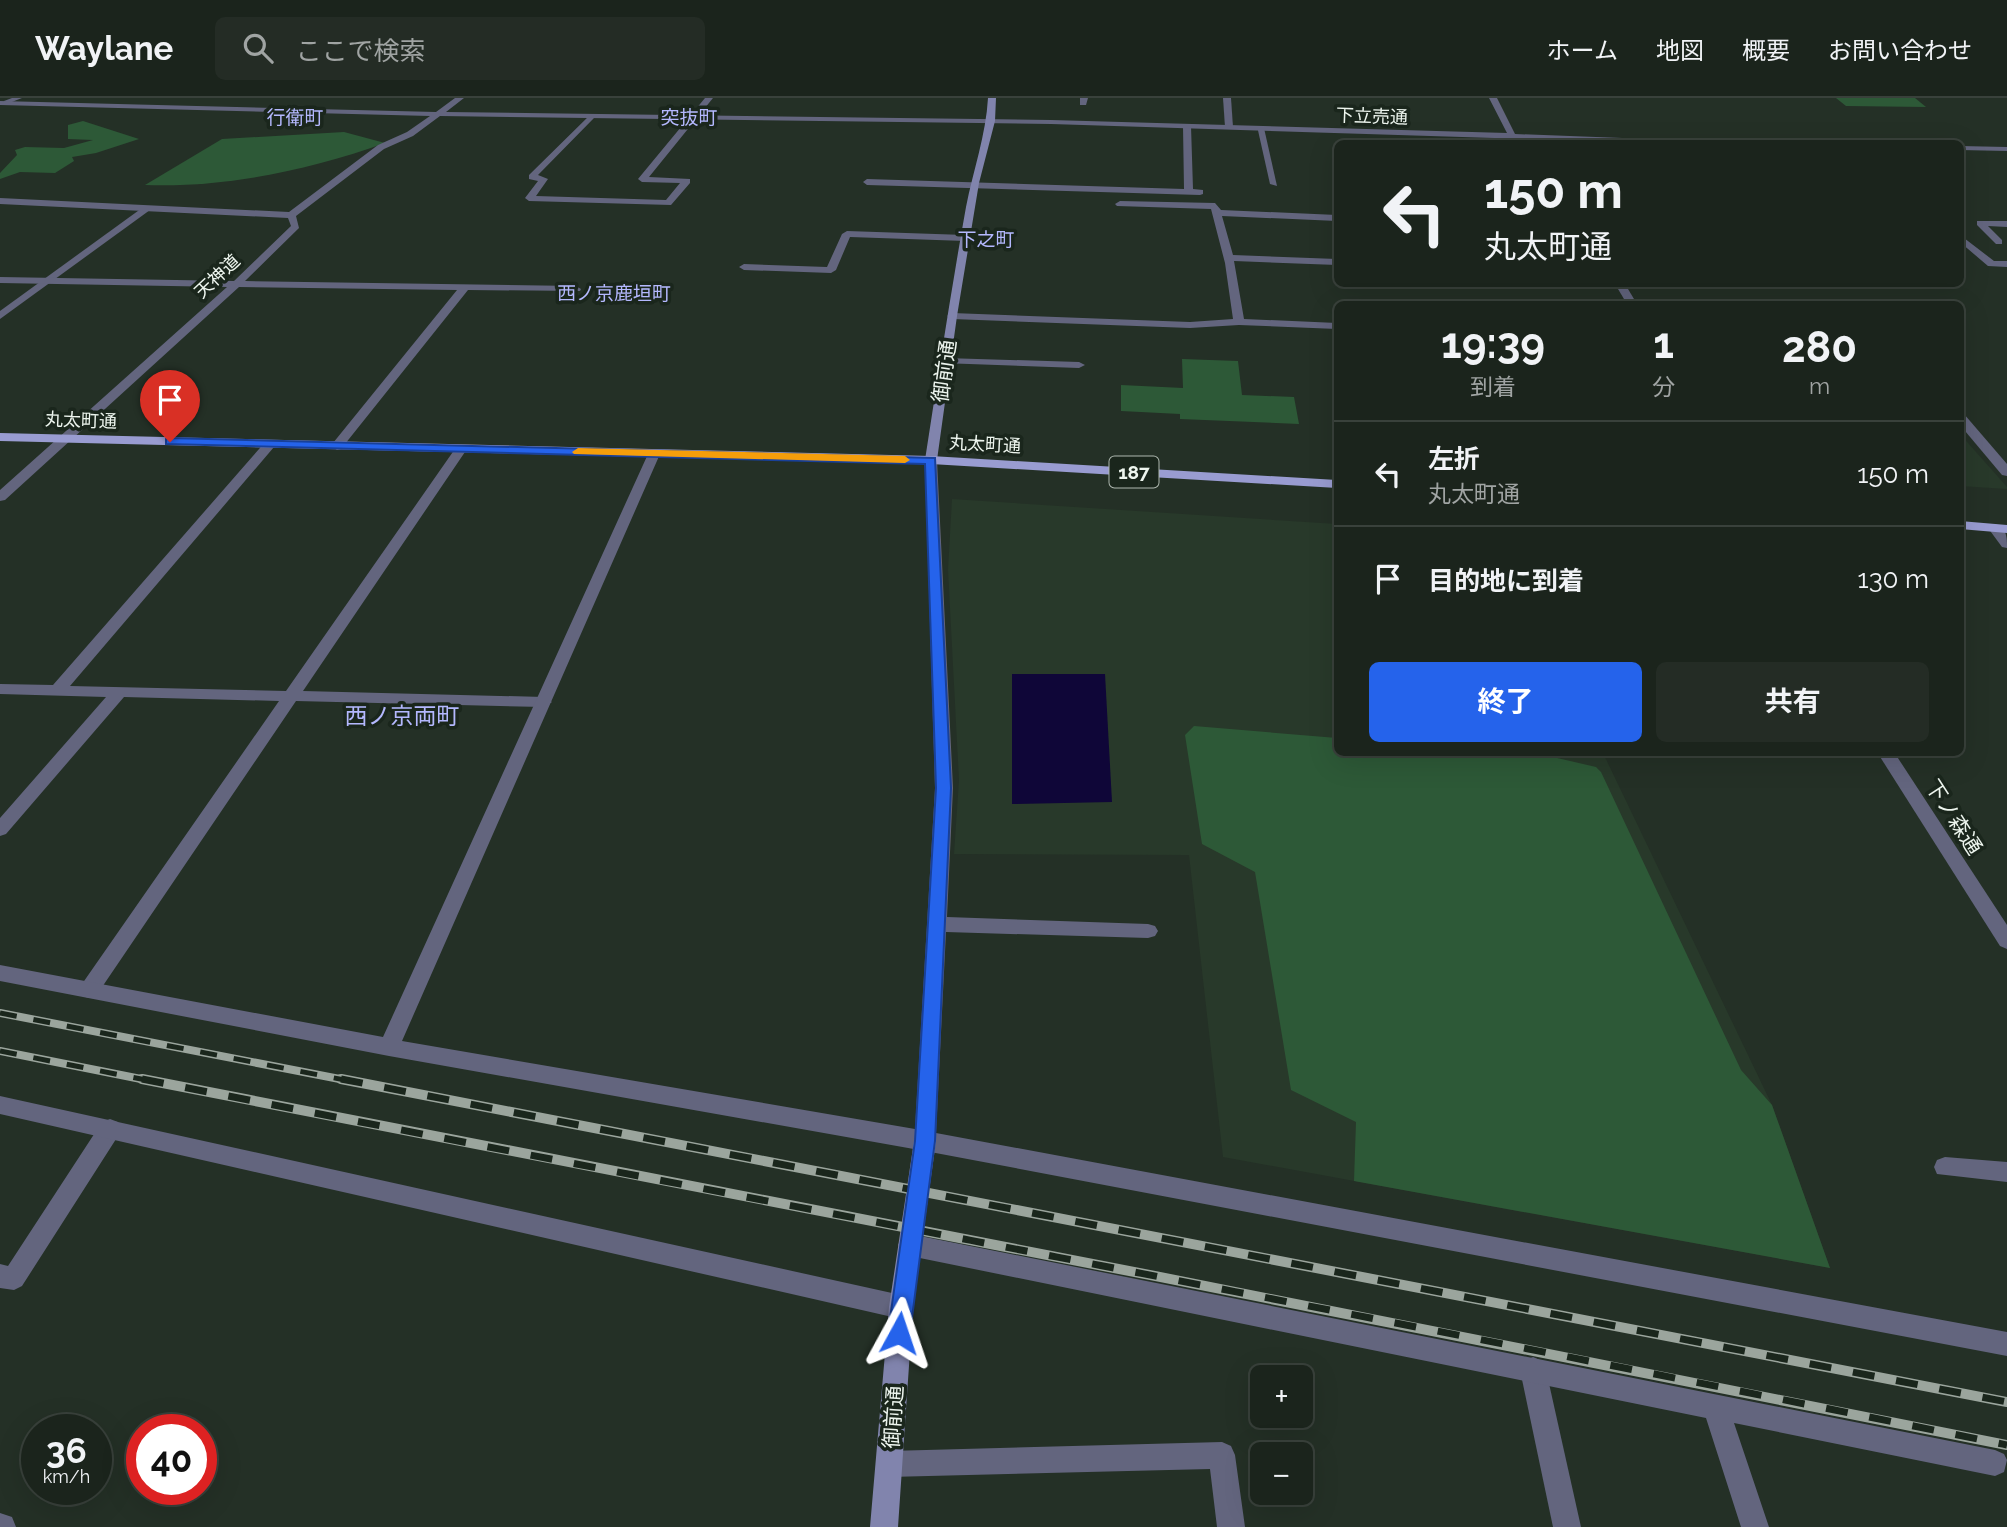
<!DOCTYPE html>
<html lang="ja">
<head>
<meta charset="utf-8">
<style>
	body { margin:0; font-family:Raleway,"Noto Sans JP",sans-serif; background:#242c25; color:#f1f3f6; height:100vh; display:flex; flex-direction:column; font-size:26px; white-space:nowrap }
	* { box-sizing:border-box; margin:0 }
	p { font-size:23px; color:#a0a4a3 }
	.icon { flex:none; width:38px; height:38px; fill:none; stroke:currentColor; stroke-width:2; stroke-linecap:round; stroke-linejoin:round }
	.map { position:relative; flex:1; overflow:hidden }
	.drawer { position:absolute; left:1334px; top:203px; width:630px; height:455px; display:flex; flex-direction:column; background:#1b241c; border-radius:10px; box-shadow:0 7px 28px #0002,0 0 0 2px #39413b }
	.drawer>* { flex:none }
	.guide { position:absolute; left:1334px; top:42px; width:630px; height:147px; border-radius:10px; box-shadow:0 7px 28px #0002,0 0 0 2px #39413b; background:#1b241c; color:#f1f3f6; overflow:hidden }
	.buttons { position:absolute; left:1250px; top:1267px; display:grid; gap:14px }
	.buttons a { display:grid; place-items:center; width:63px; height:63px; border-radius:10px; background:#1b241c; box-shadow:0 7px 28px #0002,0 0 0 2px #39413b; font-size:35px }
	.speed { position:absolute; left:21px; top:1316px; display:flex; gap:14px; font-size:35px; font-weight:700; text-align:center }
	.speed>* { display:grid; place-content:center; width:91px; height:91px; border-radius:50%; background:#1b241c; box-shadow:0 7px 28px #0002,0 0 0 2px #39413b; line-height:1 }
	.speed small { font-size:18px; font-weight:400 }
	.speed .limit { border:10px solid #d22; background:#fff; color:#111 }
	.pin { position:absolute; display:grid; place-items:center; width:60px; height:60px; color:#fff; margin:-72px -30px; border-radius:50% 50% 50% 0; rotate:-45deg; box-shadow:0 0 7px #0007 }
	.pin .icon { rotate:45deg }
	.me { position:absolute; width:77px; margin:-38px; rotate:5deg; stroke-linejoin:round; filter:drop-shadow(0 0 5px #0008) }
	.turn { display:flex; align-items:center; gap:24px; height:147px; padding:0 35px; font-size:32px }
	.turn .icon { width:91px; height:91px; stroke-width:2.5 }
	.turn b { display:block; font-size:49px; line-height:60px }
	.eta { display:flex; justify-content:space-evenly; align-items:center; height:119px; text-align:center }
	.eta b { font-size:42px; font-weight:700; line-height:49px }
	.button { display:flex; gap:14px; margin-top:auto; padding:14px 35px }
	.button a { flex:1; height:80px; border-radius:10px; background:#2563eb; color:#fff; font-size:28px; font-weight:700; line-height:80px; text-align:center }
	.button a+a { background:#242c25; color:#f1f3f6 }
	ul { padding:0; list-style:none }
	li { display:flex; align-items:center; gap:21px; height:105px; padding:0 35px; border-top:2px solid #39413b }
	li div { flex:1 }
	li b { display:block; font-size:26px }
	li em { font-style:normal }
	header { display:flex; align-items:center; gap:42px; box-sizing:border-box; height:98px; padding:0 35px; background:#1b241c; border-bottom:2px solid #39413b }
	header strong { font-size:33px }
	nav { display:flex; gap:38px; margin-inline-start:auto; font-size:24px }
	.search { width:490px; height:63px; background:#242c25; display:flex; align-items:center; gap:18px; box-sizing:border-box; padding:0 24px; border-radius:10px; color:#a0a4a3; font-size:26px }
	.map>svg:first-child { display:block }
	.built { fill:#28392a }
	.green { fill:#2d5937 }
	.water { fill:#0f0638 }
	.lines { fill:none; stroke-linecap:round; stroke-linejoin:round }
	.lane { fill:#63657e; fill-rule:evenodd }
	.street { fill:#63657e; fill-rule:evenodd }
	.secondary { fill:#8184ad; fill-rule:evenodd }
	.primary { fill:#999cd1; fill-rule:evenodd }
	.rail-far1-casing { stroke:#9ba59d; stroke-width:8 }
	.rail-casing { stroke:#9ba59d; stroke-width:10 }
	.rail-far1 { stroke:#1a261c; stroke-width:5; stroke-dasharray:17; stroke-linecap:butt }
	.rail { stroke:#1a261c; stroke-width:7; stroke-dasharray:22; stroke-linecap:butt }
	.route { fill:#2563eb; stroke:#184099; stroke-width:2 }
	.slow { fill:#f59e0b }
	.labels { text-anchor:middle; dominant-baseline:central; stroke-width:7; stroke-linejoin:round; paint-order:stroke }
	.far-street-label { font-size:18px; fill:#edf5ee; stroke:#1a261c }
	.far-neighbourhood-label { font-size:19px; fill:#b4b8fe; stroke:#1a261c }
	.shield { fill:#1a261c; stroke:#aeb7af; stroke-width:2 }
	.shield-label { font-size:19px; font-weight:bold; fill:#edf5ee }
	.street-label { font-size:21px; fill:#edf5ee; stroke:#1a261c }
	.neighbourhood-label { font-size:23px; fill:#b4b8fe; stroke:#1a261c }
</style>
</head>
<body>
<header>
<strong>Waylane</strong>
<div class="search"><svg class="icon" aria-label="search" viewBox="0 0 24 24"><circle cx="10" cy="10" r="6"/><path d="M15 15l6 6"/></svg>ここで検索</div>
<nav><a>ホーム</a><a>地図</a><a>概要</a><a>お問い合わせ</a></nav>
</header>
<div class="map">
<svg width="2007" height="1429" viewBox="0 0 2007 1429">
	<rect width="100%" height="100%" fill="#243026"/>
	<!-- built -->
	<g class="built">
		<polygon points="1960,336 2007,389 2007,391 1960,388"/>
		<polygon points="952,401 1337,426 1337,654 1603,655 1772,1007 1830,1170 1223,1059 1189,757 954,756 959,682 948,472"/>
	</g>
	<!-- green -->
	<g class="green">
		<polygon points="1836,0 1915,0 1926,9 1846,8"/>
		<polygon points="83,23 139,41 96,55 72,59 74,63 55,75 20,74 0,81 0,75 17,57 15,52 25,49 64,50 93,42 68,41 68,27"/>
		<path d="M344 34 385 45C310 72 225 90 145 87L222 41Z"/>
		<polygon points="1182,261 1238,263 1242,297 1294,299 1299,326 1180,321 1180,316 1121,313 1121,287 1183,290"/>
		<polygon points="1194,628 1337,640 1337,654 1517,655 1540,656 1596,669 1601,674 1741,972 1772,1007 1830,1170 1354,1083 1356,1024 1291,992 1255,774 1202,746 1185,637"/>
	</g>
	<!-- water -->
	<polygon class="water" points="1012,576 1105,576 1112,704 1012,706"/>
	<g class="lines">
		<!-- lane -->
		<g class="lane">
			<polygon points="12,0 22,0 4,7 4,3"/>
			<polygon points="705,0 713,0 649,79 690,81 690,85 671,107 529,103 525,100 538,83 529,81 529,77 591,16 594,20 538,77 548,81 536,98 666,102 680,85 642,84 638,81"/>
			<polygon points="1080,0 1088,0 1086,7 1080,7"/>
			<polygon points="1223,0 1231,0 1233,29 1229,31 1225,29"/>
			<polygon points="1187,26 1191,28 1193,91 1203,92 1203,96 1200,97 867,87 863,84 867,81 1184,91 1183,28"/>
			<polygon points="1257,28 1264,30 1277,88 1270,86"/>
			<polygon points="1120,103 1215,105 1221,112 1337,117 1337,123 1222,118 1233,157 1337,161 1337,167 1234,163 1244,221 1337,225 1337,231 1239,227 1190,230 952,221 947,218 952,215 1190,224 1233,221 1225,165 1211,111 1117,108 1115,106"/>
			<polygon points="142,110 150,112 0,221 0,213"/>
			<polygon points="1977,123 2007,123 2007,129 1988,128 2002,142 2002,146 1996,146 1977,127"/>
			<polygon points="847,133 965,137 970,140 965,143 850,139 836,172 831,175 744,172 739,169 744,166 827,169 842,136"/>
			<polygon points="1964,140 1994,163 2007,163 2007,169 1988,168 1961,145 1961,141"/>
			<polygon points="945,260 1079,264 1085,267 1079,270 941,265 941,261"/>
			<polygon points="1960,315 1964,316 2007,366 2007,378 2002,377 1960,327"/>
			<polygon points="270,342 276,346 274,349 70,588 286,593 457,348 461,347 467,351 303,593 544,599 552,604 544,609 296,603 96,898 89,900 82,898 79,892 82,886 279,603 124,599 6,736 0,738 0,720 106,599 0,596 0,586 53,587 266,343"/>
			<path d="M1995 426C2007 429 2007 440 2007 450L2002 449 1988 430Z"/>
			<polygon points="110,1021 118,1024 121,1031 118,1038 22,1188 14,1192 0,1190 0,1166 8,1168 102,1024"/>
			<polygon points="1945,1059 2007,1064 2007,1084 1937,1076 1934,1069 1937,1062"/>
			<polygon points="1533,1259 1542,1263 1546,1272 1581,1429 1553,1429 1520,1272 1524,1263"/>
			<polygon points="1222,1344 1231,1348 1235,1357 1245,1429 1217,1429 1210,1371 889,1379 880,1375 876,1366 880,1357 889,1353"/>
			<polygon points="0,1415 12,1419 16,1429 0,1429"/>
		</g>
		<!-- street -->
		<g class="street">
			<polygon points="455,0 464,0 446,14 1051,22 1507,35 1489,0 1497,0 1515,36 1782,46 1680,46 1051,26 440,18 413,38 384,51 296,118 299,130 245,183 576,188 581,191 580,193 468,192 341,351 337,352 331,348 333,345 457,192 239,189 5,402 0,403 0,392 227,189 0,185 0,179 234,183 291,128 288,120 0,106 0,100 289,114 378,47 407,34 430,18 0,7 0,3 436,14"/>
			<polygon points="1960,48 2007,49 2007,53 1960,52"/>
			<polygon points="1615,186 1625,186 1637,206 1627,206"/>
			<polygon points="654,352 660,356 402,943 915,1031 935,690 925,362 931,358 937,362 953,690 947,819 1148,826 1155,828 1158,833 1155,838 1148,840 946,834 936,1035 2007,1234 2007,1258 925,1053 389,958 0,883 0,867 383,939 648,356"/>
			<polygon points="1877,654 1894,654 2007,827 2007,851 2000,848"/>
			<polygon points="0,998 901,1197 910,1201 913,1209 910,1217 901,1221 0,1016"/>
			<polygon points="910,1136 1995,1352 2004,1356 2007,1362 2004,1374 1995,1378 1734,1325 1769,1429 1741,1429 1706,1320 910,1158 902,1155 898,1147 902,1139"/>
		</g>
		<!-- secondary -->
		<g class="secondary">
			<path d="M988 0H996L995 23 979 85 957 218 937 362 931 366 925 362C938 278 951 193 966 109 973 73 986 37 988 0Z"/>
			<polygon points="925,1033 933,1036 936,1043 913,1209 898,1429 870,1429 889,1209 914,1043 917,1036"/>
		</g>
		<!-- primary -->
		<g class="primary">
			<polygon points="0,335 931,358 1337,382 1337,390 931,366 0,343"/>
			<polygon points="1960,423 2007,427 2007,435 1960,431"/>
		</g>
		<!-- rail-far1 casing -->
		<g class="rail-far1-casing">
			<g id="rail-far1">
				<polyline points="0,915 350,983"/>
				<polyline points="0,953 151,983"/>
			</g>
		</g>
		<!-- rail casing -->
		<g class="rail-casing">
			<g id="rail">
				<path d="M142 981C764 1104 1386 1220 2007 1347"/>
				<polyline points="341,981 2007,1304"/>
			</g>
		</g>
		<!-- rail-far1 -->
		<use href="#rail-far1" class="rail-far1"/>
		<!-- rail -->
		<use href="#rail" class="rail"/>
	</g>
	<!-- route -->
	<polygon class="route" points="170,340 935,360 951,690 935,1043 910,1235 907,1243 899,1246 891,1243 888,1235 915,1043 936,690 925,366 166,346 166,341"/>
	<!-- slow -->
	<polygon class="slow" points="578,350 905,358 910,362 905,365 574,356 572,354"/>
	<g class="labels">
		<!-- far-street labels -->
		<g class="far-street-label">
			<text transform="translate(1372 18) rotate(2)">下立売通</text>
			<text transform="translate(217 178) rotate(-43)">天神道</text>
			<text transform="translate(81 322) rotate(2)">丸太町通</text>
			<text transform="translate(985 346) rotate(3)">丸太町通</text>
		</g>
		<!-- far-neighbourhood labels -->
		<g class="far-neighbourhood-label">
			<text x="295" y="19">行衛町</text>
			<text x="689" y="19">突抜町</text>
			<text x="986" y="141">下之町</text>
			<text x="614" y="195">西ノ京鹿垣町</text>
		</g>
		<!-- shield labels -->
		<rect class="shield" x="1109.5" y="358.5" width="49" height="31" rx="5"/>
		<g class="shield-label">
			<text x="1134" y="374">187</text>
		</g>
		<!-- street labels -->
		<g class="street-label">
			<text transform="translate(944 273) rotate(-82)">御前通</text>
			<text transform="translate(1954 719) rotate(57)">下ノ森通</text>
			<text transform="translate(893 1319) rotate(-86)">御前通</text>
		</g>
		<!-- neighbourhood labels -->
		<g class="neighbourhood-label">
			<text x="402" y="617">西ノ京両町</text>
		</g>
	</g>
</svg>
<div class="buttons">
<a>+</a>
<a>−</a>
</div>
<div class="speed"><div>36<small>km/h</small></div><div class="limit">40</div></div>
<div class="pin" style="left:170px;top:344px;background:#d93025"><svg class="icon" aria-label="arrive" viewBox="0 0 24 24"><path d="M6 21V4h12l-3 4 3 4H6"/></svg></div>
<svg class="me" style="left:899px;top:1235px" viewBox="-20 -20 40 40"><path d="M0-17L14 15 0 8-14 15z" fill="#2563eb" stroke="#fff" stroke-width="4"/></svg>
<div class="guide">
<div class="turn"><svg class="icon" aria-label="left" viewBox="0 0 24 24"><path d="M17 20v-9H6M10 6l-5 5 5 5"/></svg><div><b>150 m</b>丸太町通</div></div>
</div>
<section class="drawer">
<div class="eta">
<div><b>19:39</b><p>到着</p></div>
<div><b>1</b><p>分</p></div>
<div><b>280</b><p>m</p></div>
</div>
<ul>
<li><svg class="icon" aria-label="left" viewBox="0 0 24 24"><path d="M17 20v-9H6M10 6l-5 5 5 5"/></svg><div><b>左折</b><p>丸太町通</p></div><em>150 m</em></li>
<li><svg class="icon" aria-label="arrive" viewBox="0 0 24 24"><path d="M6 21V4h12l-3 4 3 4H6"/></svg><div><b>目的地に到着</b></div><em>130 m</em></li>
</ul>
<div class="button"><a>終了</a><a>共有</a></div>
</section>
</div>
</body>
</html>
